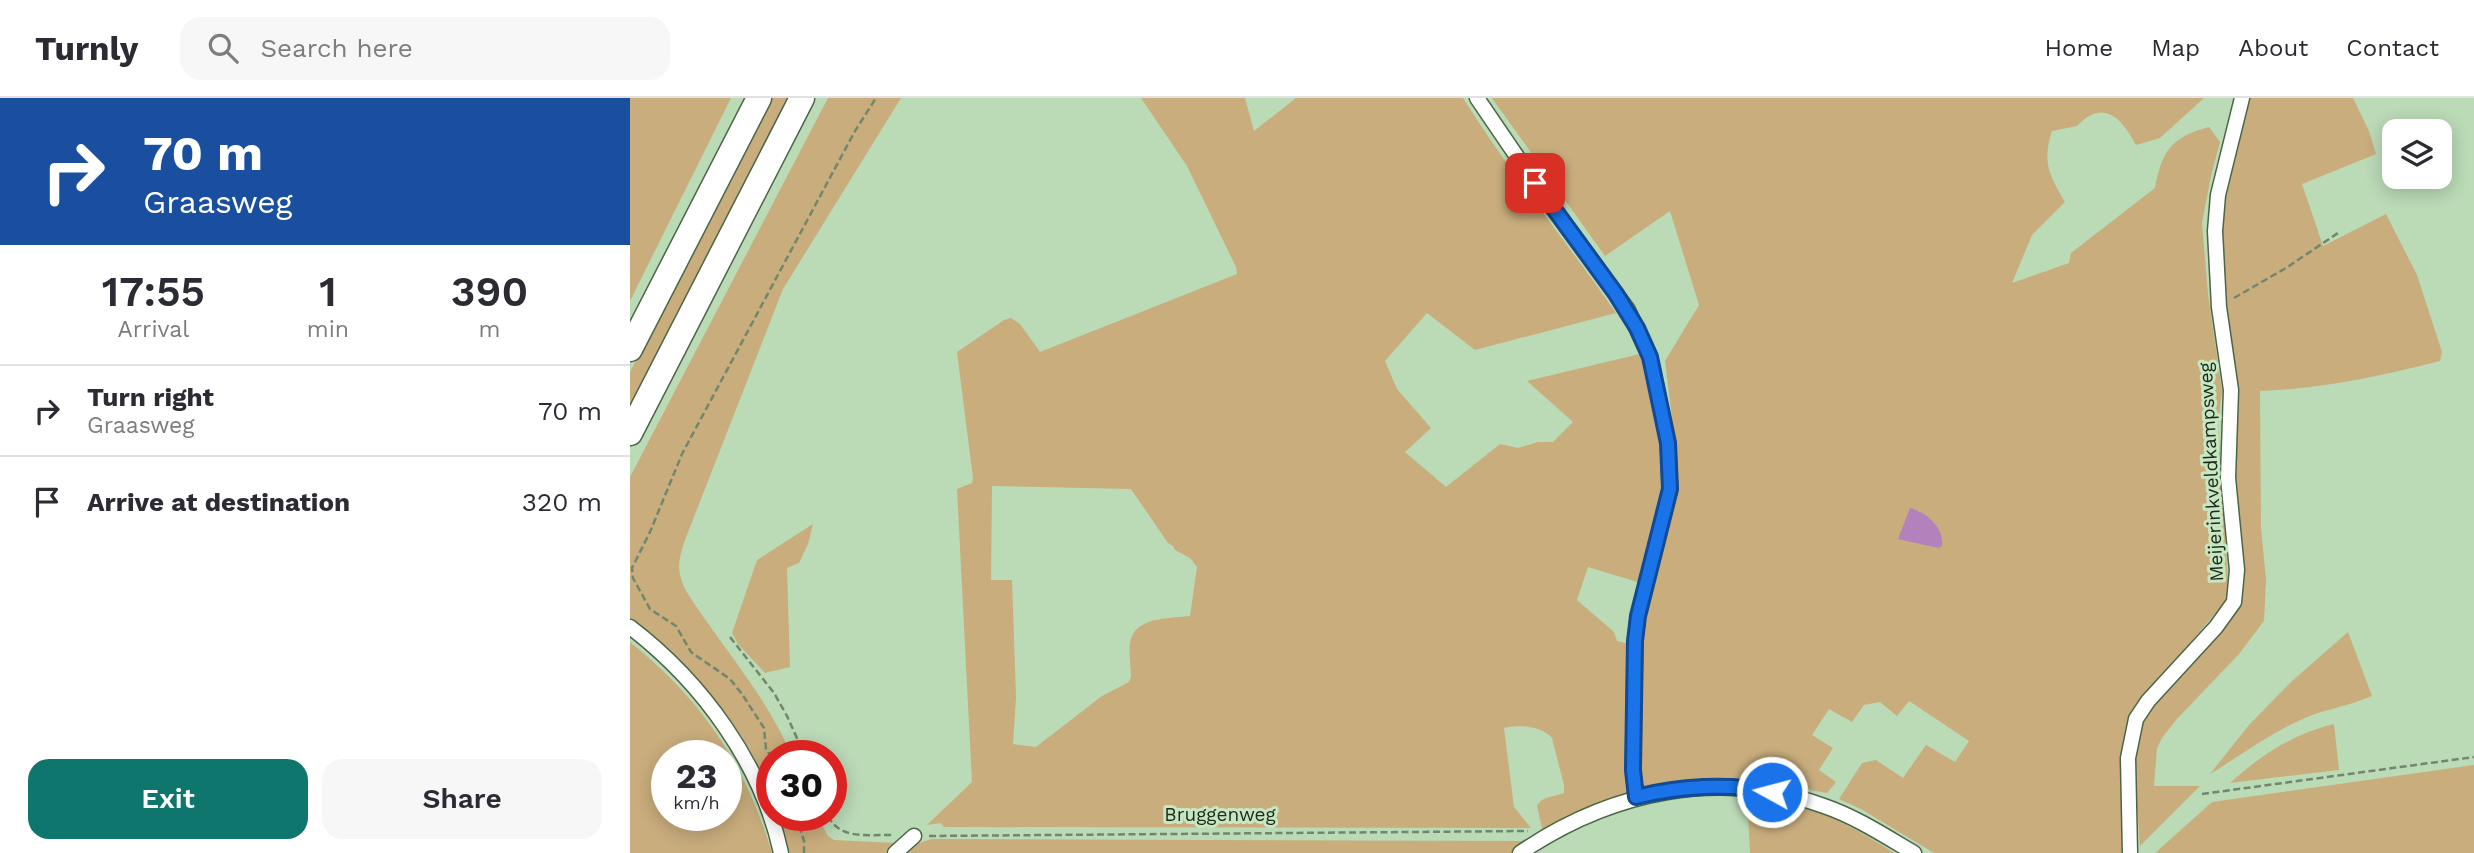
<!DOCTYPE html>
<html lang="en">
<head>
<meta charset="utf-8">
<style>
	body { margin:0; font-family:"Work Sans",sans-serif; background:#f7f7f7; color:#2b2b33; height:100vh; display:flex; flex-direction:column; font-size:26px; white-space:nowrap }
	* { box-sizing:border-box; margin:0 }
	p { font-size:23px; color:#7c7c81 }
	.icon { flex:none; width:38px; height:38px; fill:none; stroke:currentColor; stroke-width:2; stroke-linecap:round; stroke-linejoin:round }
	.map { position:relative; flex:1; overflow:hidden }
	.details { display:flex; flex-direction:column; background:#fff; width:630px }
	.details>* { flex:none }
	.banner { background:#1a4fa0; color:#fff; overflow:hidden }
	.tools { position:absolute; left:1752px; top:21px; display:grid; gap:14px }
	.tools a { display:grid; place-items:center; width:70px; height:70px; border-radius:14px; background:#fff; box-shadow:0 4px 18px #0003; font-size:35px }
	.speed { position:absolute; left:21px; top:642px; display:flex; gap:14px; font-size:35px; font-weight:700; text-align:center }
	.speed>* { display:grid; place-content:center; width:91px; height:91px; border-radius:50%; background:#fff; box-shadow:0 4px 18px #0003; line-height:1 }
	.speed small { font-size:18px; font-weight:400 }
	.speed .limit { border:10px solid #d22; background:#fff; color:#111 }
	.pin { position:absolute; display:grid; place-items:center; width:60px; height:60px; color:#fff; margin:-30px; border-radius:14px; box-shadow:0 4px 10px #0006 }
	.me { position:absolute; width:77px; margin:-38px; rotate:277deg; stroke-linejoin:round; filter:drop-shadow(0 0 5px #0008) }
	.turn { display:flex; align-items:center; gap:24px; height:147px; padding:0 28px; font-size:32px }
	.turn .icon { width:91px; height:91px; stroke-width:2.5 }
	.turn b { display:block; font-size:49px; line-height:60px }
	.eta { display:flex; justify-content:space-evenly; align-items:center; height:119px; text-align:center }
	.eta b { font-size:42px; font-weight:600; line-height:49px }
	.button { display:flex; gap:14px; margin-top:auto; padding:14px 28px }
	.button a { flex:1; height:80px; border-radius:21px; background:#0f766e; color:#fff; font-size:28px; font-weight:600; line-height:80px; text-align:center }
	.button a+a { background:#f7f7f7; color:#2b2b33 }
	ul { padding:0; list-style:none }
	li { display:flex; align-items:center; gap:21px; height:91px; padding:0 28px; border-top:2px solid #e1e1e2 }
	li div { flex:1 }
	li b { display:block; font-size:26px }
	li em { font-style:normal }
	header { display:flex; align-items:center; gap:42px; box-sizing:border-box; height:98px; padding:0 35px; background:#fff; border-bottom:2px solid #e1e1e2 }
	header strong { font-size:33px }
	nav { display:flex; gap:38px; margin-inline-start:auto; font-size:24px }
	.search { width:490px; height:63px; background:#f7f7f7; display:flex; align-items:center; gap:18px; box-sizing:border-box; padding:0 24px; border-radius:21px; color:#7c7c81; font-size:26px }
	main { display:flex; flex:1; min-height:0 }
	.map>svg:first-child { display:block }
	.green { fill:#c9ad7d; fill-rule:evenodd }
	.water { fill:#b381bc }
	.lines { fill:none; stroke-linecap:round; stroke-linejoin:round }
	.minor-casing { stroke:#4a6646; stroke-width:17 }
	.motorway-casing { stroke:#4a6646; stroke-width:27 }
	.path { stroke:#71876d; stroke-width:2.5; stroke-dasharray:7 3.5; stroke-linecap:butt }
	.minor { stroke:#fff; stroke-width:14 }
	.motorway { stroke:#fff; stroke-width:24 }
	.route-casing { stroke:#114b97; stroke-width:18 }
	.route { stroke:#1a73e8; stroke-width:12 }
	.labels { text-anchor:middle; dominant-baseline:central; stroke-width:6; stroke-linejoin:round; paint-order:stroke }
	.street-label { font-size:19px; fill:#1d291b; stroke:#c7e7c2 }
</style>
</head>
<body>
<header>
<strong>Turnly</strong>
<div class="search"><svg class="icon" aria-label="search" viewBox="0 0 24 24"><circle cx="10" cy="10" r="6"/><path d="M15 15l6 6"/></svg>Search here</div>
<nav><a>Home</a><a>Map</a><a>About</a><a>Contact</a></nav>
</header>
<main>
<section class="details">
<div class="banner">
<div class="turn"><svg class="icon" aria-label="right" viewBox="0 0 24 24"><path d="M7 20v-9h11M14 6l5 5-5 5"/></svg><div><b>70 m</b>Graasweg</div></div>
</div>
<div class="eta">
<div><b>17:55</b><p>Arrival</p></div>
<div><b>1</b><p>min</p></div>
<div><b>390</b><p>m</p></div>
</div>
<ul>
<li><svg class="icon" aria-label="right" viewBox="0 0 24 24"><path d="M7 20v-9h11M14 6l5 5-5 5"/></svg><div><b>Turn right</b><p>Graasweg</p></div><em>70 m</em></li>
<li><svg class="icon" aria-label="arrive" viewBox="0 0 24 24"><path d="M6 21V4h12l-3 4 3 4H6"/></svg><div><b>Arrive at destination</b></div><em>320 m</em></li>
</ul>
<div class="button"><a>Exit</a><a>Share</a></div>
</section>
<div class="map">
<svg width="1844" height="755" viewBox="0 0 1844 755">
	<rect width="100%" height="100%" fill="#bbdab6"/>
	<!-- green -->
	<g class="green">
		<polygon points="0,0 101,0 0,203"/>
		<polygon points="139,0 160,0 0,310 0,274"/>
		<path d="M198 0H271L153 191 55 442C48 464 46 471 56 493 91 548 136 597 162 658H142V700C125 654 95 609 61 574 42 555 20 538 0 520V379Z"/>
		<path d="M511 0H615L624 33 666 0H833C880 75 936 143 986 215L845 252 797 215 755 263 767 291 801 330 775 354 816 389 870 346 888 350 908 344H923L943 324 897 283 1014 255 1034 358 1033 391 1011 485 958 469 947 502 984 534 987 543 1000 546 997 626V684L1000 698 920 730H912L907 708C912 698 924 699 934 695V687L922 640C911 627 889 627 874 630L884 709 901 730 314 729 311 725 297 727 342 684 327 391 342 385 343 380 327 254 374 222 381 220 390 226 410 254 607 176 606 169 557 68ZM362 388 501 391 538 445 543 448 545 452 560 460 567 469 560 518C543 520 510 519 502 538 497 549 501 567 501 579L499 584 472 598 406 649 383 646 386 599 382 482H361Z"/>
		<path d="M862 0H1574L1530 40 1506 47C1492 20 1473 0 1447 28L1422 33C1412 64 1419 77 1435 104L1402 137 1382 185 1439 165 1441 155 1525 90C1532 53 1541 39 1579 29L1590 44 1581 78 1572 125 1578 196 1592 293 1588 326 1599 499 1507 607C1488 643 1493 713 1493 755H1304L1231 711 1209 701 1232 665 1246 662 1273 680 1296 647 1325 664 1339 643 1279 603 1267 618 1250 604 1234 607 1222 624 1199 611 1182 637 1203 650 1189 672 1206 684 1197 695 1143 685 1085 686 1010 695 1009 568 1016 522 1045 396 1047 362 1035 263 1069 207 1040 113 975 158ZM1289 412 1308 450 1268 440Z"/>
		<path d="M1616 0H1723L1739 33 1746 56 1672 86 1693 148 1756 116 1787 177 1812 254 1810 263C1751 278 1691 291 1630 293L1631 430 1636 482 1634 523 1609 556 1546 622 1532 640 1527 650 1524 688H1570L1510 748 1503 658 1512 618 1609 502 1591 180 1592 103Z"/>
		<polygon points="183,426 178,446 169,465 157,470 160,569 135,575 108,546 102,535 127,462"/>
		<path d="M1718 534 1742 598C1723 606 1704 610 1685 616 1649 629 1613 656 1580 676L1619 627 1661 584Z"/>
		<path d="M0 544C73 603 115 666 142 755H0ZM37 658H96V718H37Z"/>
		<path d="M1704 626 1709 672 1600 685C1631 657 1663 636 1704 626Z"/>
		<polygon points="1844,667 1844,755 1525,755 1582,704"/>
		<path d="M1117 698C1173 701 1218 725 1264 755H1120Z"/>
		<polygon points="148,718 187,718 198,738 204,742 265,745 255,755 160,755"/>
		<polygon points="302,741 901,743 884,755 278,755 289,745"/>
	</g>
	<!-- water -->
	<path class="water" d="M1280 410C1296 414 1314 429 1312 448L1308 450 1268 441Z"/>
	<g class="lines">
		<!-- minor casing -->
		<g class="minor-casing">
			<g id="minor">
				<polyline points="847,0 905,85 998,212 1020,259 1038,345 1040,391 1008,518 1005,543 1003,672 1006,699"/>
				<path d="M0 529C72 584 132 666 151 755"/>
				<polyline points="265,755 284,738"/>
				<path d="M890 755C981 693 1089 670 1194 708 1226 719 1255 738 1284 755"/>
				<polyline points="1500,755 1498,660 1506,621 1518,603 1586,529 1604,504 1607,472 1598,380 1601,292 1589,209 1585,133 1588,97 1612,0"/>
			</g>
		</g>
		<!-- motorway casing -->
		<g class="motorway-casing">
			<g id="motorway">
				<polyline points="0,251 129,0"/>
				<polyline points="0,335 172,0"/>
			</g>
		</g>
		<!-- path -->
		<g class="path">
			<polyline points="1604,200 1656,170 1708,135"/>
			<polyline points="100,539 144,595 157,618 175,658"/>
			<polyline points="142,660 136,651 134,630 112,596 100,581 61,554 46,528 20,511 3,480 2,470 20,434 52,356 225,33 246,0"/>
			<polyline points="1572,696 1844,659"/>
			<polyline points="166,718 174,743 174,755"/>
			<path d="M198 718C211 743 239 736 264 737"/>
			<polyline points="299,738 898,733"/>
		</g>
		<!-- minor -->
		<use href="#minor" class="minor"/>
		<!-- motorway -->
		<use href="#motorway" class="motorway"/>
	</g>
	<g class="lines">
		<!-- route casing -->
		<g class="route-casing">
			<path id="route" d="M905 85 986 196 1007 230 1020 259 1038 345 1040 391 1008 518 1005 543 1003 672 1006 699C1049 688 1098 685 1142 694"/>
		</g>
		<!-- route -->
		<use href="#route" class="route"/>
	</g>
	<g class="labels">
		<!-- street labels -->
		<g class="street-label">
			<text transform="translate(1581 374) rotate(-93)">Meijerinkveldkampsweg</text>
			<text x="590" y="716">Bruggenweg</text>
		</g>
	</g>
</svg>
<div class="tools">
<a><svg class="icon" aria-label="layers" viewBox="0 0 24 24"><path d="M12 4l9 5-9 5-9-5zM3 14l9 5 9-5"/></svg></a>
</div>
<div class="speed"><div>23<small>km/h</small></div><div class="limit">30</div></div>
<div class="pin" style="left:905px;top:85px;background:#d93025"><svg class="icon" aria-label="arrive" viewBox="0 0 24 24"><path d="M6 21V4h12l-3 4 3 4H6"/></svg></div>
<svg class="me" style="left:1142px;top:694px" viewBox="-20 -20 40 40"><circle r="17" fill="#1a73e8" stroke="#fff" stroke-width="3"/><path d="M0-11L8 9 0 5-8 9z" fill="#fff"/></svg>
</div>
</main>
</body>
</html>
